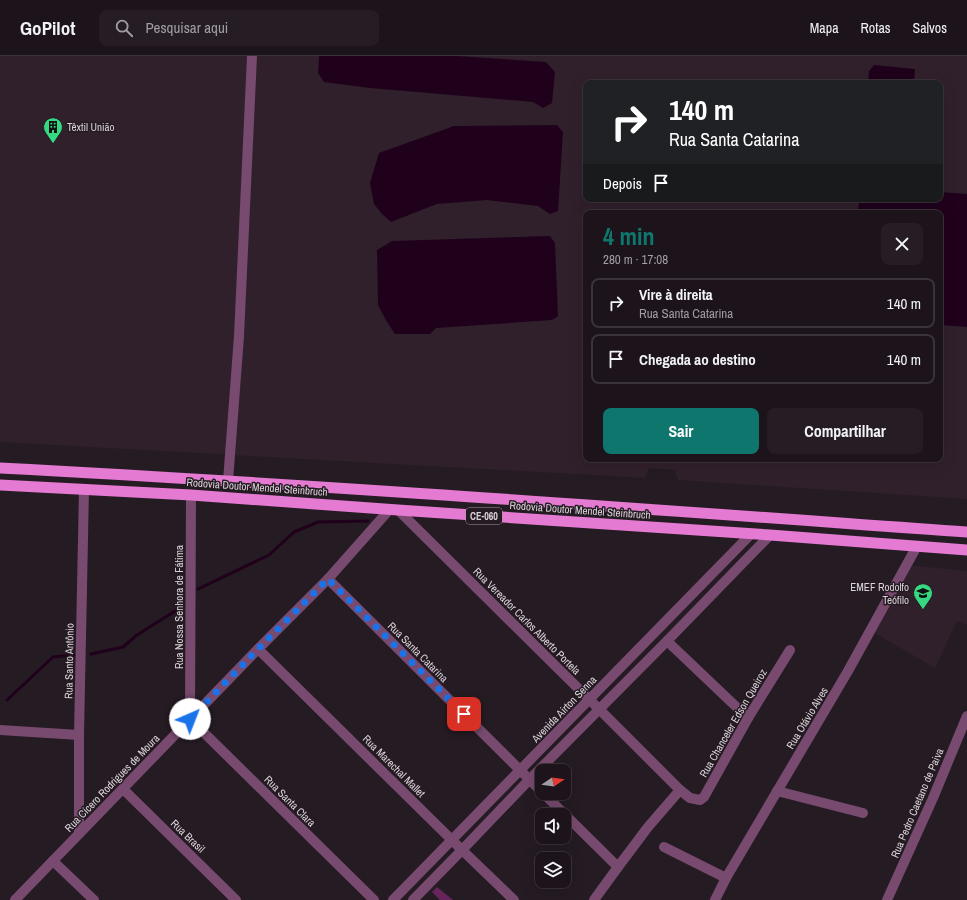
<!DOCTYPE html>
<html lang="pt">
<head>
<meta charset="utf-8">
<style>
	body { margin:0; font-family:"Archivo Narrow",sans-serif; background:#251d23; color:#f1f3f6; height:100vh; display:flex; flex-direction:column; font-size:15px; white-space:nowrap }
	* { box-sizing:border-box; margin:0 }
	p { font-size:13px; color:#a09ea2 }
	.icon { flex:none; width:22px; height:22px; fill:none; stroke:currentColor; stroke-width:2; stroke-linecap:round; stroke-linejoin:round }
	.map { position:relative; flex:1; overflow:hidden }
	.drawer { position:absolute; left:583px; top:154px; width:360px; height:252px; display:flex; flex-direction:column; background:#1c141a; border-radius:8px; box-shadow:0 4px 16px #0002,0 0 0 1px #3a3339 }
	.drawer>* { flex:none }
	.guide { position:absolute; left:583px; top:24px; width:360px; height:122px; border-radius:8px; box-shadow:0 4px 16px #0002,0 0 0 1px #3a3339; background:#202124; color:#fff; overflow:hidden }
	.needle { width:26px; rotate:77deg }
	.fabs { position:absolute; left:535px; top:708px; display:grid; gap:8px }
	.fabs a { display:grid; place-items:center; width:36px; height:36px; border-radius:8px; background:#1c141a; box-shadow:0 4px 16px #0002,0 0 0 1px #3a3339; font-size:20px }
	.pin { position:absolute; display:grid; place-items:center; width:34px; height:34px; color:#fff; margin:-17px; border-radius:8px; box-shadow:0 2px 6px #0006 }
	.me { position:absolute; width:44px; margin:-22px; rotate:44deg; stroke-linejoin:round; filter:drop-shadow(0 0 3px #0008) }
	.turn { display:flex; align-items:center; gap:14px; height:84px; padding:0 20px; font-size:18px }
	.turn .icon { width:52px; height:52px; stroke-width:2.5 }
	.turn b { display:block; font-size:28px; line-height:34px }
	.then { display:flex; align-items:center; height:38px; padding:0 20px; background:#0003; gap:8px; font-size:15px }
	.round { display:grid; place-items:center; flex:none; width:42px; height:42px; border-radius:8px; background:#251d23 }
	.overview { display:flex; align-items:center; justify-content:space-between; height:68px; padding:0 20px }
	h1 { font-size:24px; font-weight:700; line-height:30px; color:#0f766e }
	.action { display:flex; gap:8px; margin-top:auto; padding:8px 20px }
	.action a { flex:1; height:46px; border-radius:8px; background:#0f766e; color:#fff; font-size:16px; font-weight:700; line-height:46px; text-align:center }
	.action a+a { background:#251d23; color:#f1f3f6 }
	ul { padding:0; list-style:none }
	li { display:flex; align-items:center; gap:12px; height:50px; margin:0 8px 6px; padding:0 12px; border:2px solid #3a3339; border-radius:8px }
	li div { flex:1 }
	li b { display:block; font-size:15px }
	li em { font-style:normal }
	header { display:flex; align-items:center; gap:24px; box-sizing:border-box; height:56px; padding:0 20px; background:#1c141a; border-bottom:1px solid #3a3339 }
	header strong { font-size:19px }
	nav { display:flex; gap:22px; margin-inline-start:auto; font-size:14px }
	.search { width:280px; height:36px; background:#251d23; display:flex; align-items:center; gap:10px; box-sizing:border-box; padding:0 14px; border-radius:8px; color:#a09ea2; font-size:15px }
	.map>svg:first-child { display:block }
	.built { fill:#30202c; fill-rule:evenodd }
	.green { fill:#65245b }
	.water { fill:#20011c }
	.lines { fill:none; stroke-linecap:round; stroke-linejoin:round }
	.stream { stroke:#20011c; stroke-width:3 }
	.minor { stroke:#784a6f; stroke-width:10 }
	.trunk { stroke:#e47ad1; stroke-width:11 }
	.route { stroke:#1a73e8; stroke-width:7; stroke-dasharray:0 12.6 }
	.labels { text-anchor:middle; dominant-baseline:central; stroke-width:3; stroke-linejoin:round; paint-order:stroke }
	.shield { fill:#251b23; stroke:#a49ba2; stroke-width:1 }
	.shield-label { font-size:10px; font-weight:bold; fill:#dad2d8 }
	.poi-label { font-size:11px; fill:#dad2d8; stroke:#251b23; text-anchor:start }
	.street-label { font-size:11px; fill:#dad2d8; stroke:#251b23 }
</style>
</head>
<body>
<header>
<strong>GoPilot</strong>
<div class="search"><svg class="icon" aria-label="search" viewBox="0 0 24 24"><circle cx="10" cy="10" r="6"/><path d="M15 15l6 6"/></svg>Pesquisar aqui</div>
<nav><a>Mapa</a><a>Rotas</a><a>Salvos</a></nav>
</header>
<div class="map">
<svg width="967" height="844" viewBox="0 0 967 844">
	<rect width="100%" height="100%" fill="#251b23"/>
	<!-- built -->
	<g class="built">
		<path d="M0 0H967V443L678 424 675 414 649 412 645 422 0 386ZM586 27H940V143H586ZM586 157H940V403H586Z"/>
		<polygon points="907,509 967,515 967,569 957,565 935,612 873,576"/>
	</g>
	<!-- green -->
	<polygon class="green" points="437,831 453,844 440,844 432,836"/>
	<!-- water -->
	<g class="water">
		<polygon points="319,0 457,0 546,6 555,16 552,47 543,52 533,46 370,32 324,26 318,17"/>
		<polygon points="874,9 915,13 914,27 868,27 869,15"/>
		<polygon points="557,69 563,76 558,155 550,158 538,150 487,144 437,148 391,166 382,158 374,148 370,127 379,97 454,70"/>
		<polygon points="940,136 967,138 967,271 940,269 940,157 858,157 859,143 940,143"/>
		<polygon points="550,180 555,187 558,260 552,264 436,272 430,278 395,278 387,266 378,249 377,194 392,185"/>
	</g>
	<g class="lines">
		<!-- stream -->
		<g class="stream">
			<polyline points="198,533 269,499 294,476 318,466 368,465"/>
			<polyline points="91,598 123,591 137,579 183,550"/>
			<polyline points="7,644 53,601 74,599"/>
		</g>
		<!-- minor -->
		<g class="minor">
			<polyline points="228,425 239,280 252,0"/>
			<polyline points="191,439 190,663 374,844"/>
			<polyline points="398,454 599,653 680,734 690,742 700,744 704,741 748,662 790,594"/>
			<polyline points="328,523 542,736"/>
			<polyline points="667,585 748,662"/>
			<polyline points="258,593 462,794 514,844"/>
			<polyline points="0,674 79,679"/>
			<polyline points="123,733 236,844"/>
			<polyline points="777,735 863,757"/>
			<polyline points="543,737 618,811"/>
			<polyline points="79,778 79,679 84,433"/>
			<polyline points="664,791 726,822"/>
			<polyline points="53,805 94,844"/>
			<polyline points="15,844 258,593 328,523 390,453"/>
			<polyline points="393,844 751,478"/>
			<polyline points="413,844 462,794 529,724 667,585 770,479"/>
			<polyline points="594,844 618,811 648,771 680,734"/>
			<polyline points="715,844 726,822 848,615 917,490"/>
			<polyline points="887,844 933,742 967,660"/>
		</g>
		<!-- trunk -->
		<g class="trunk">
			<path d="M0 412C323 429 645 453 967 476"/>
			<polyline points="0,429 191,439 398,454 770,479 967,494"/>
		</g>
	</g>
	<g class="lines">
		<!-- route -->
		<polyline class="route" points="190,663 258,593 328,523 464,658"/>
	</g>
	<!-- icons -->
	<defs>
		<g id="building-pin" transform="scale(1)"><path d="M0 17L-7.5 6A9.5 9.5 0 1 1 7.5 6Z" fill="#36d881" stroke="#251b23"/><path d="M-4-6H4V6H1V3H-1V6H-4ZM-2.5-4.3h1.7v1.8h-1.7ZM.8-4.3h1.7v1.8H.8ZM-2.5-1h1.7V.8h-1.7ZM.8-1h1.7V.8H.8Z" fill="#111"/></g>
		<g id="school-pin" transform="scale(1)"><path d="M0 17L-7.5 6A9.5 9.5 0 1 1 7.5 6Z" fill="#36d881" stroke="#251b23"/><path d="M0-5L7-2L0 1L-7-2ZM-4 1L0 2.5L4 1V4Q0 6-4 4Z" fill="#111"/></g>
	</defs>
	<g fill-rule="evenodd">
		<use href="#building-pin" x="53" y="71"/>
		<use href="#school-pin" x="923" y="537"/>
	</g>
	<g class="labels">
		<!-- shield labels -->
		<rect class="shield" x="466" y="452" width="36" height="16" rx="3"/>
		<g class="shield-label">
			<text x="484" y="460">CE-060</text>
		</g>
		<!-- poi labels -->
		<g class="poi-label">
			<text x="67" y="71">Têxtil União</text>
			<text x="909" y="531" text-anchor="end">EMEF Rodolfo<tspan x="909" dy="13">Teófilo</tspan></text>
		</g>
		<!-- street labels -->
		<g class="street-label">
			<text transform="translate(257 431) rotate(4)">Rodovia Doutor Mendel Steinbruch</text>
			<text transform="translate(580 454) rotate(4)">Rodovia Doutor Mendel Steinbruch</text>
			<text transform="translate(179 551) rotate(-90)">Rua Nossa Senhora de Fátima</text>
			<text transform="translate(527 565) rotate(45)">Rua Vereador Carlos Alberto Portela</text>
			<text transform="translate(418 596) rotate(45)">Rua Santa Catarina</text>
			<text transform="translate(69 605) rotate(-89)">Rua Santo Antônio</text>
			<text transform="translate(564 653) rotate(-46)">Avenida Airton Senna</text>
			<text transform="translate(807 662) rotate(-59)">Rua Otávio Alves</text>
			<text transform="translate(733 667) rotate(-60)">Rua Chanceler Edson Queiroz</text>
			<text transform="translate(394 710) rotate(45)">Rua Marechal Mallet</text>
			<text transform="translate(112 727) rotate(-46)">Rua Cícero Rodrigues de Moura</text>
			<text transform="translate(290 745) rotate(45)">Rua Santa Clara</text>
			<text transform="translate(917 747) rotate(-67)">Rua Pedro Caetano de Paiva</text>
			<text transform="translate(188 780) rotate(44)">Rua Brasil</text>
		</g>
	</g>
</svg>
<div class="fabs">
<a><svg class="needle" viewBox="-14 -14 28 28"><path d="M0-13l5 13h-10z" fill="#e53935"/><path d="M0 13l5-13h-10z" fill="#a09ea2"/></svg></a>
<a><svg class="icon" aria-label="sound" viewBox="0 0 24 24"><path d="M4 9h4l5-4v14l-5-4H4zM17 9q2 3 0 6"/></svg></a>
<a><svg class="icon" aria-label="layers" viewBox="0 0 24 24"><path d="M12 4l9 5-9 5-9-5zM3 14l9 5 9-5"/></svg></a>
</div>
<div class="pin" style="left:464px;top:658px;background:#d93025"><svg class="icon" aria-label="arrive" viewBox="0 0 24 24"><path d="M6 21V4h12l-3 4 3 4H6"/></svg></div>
<svg class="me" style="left:190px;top:663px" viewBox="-20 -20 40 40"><circle r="19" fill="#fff"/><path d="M0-13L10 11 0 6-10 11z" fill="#1a73e8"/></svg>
<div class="guide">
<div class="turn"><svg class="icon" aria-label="right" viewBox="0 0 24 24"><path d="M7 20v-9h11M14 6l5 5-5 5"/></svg><div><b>140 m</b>Rua Santa Catarina</div></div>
<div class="then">Depois<svg class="icon" aria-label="arrive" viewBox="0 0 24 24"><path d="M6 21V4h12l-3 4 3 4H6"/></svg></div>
</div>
<section class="drawer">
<div class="overview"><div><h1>4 min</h1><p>280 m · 17:08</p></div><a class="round"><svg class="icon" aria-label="close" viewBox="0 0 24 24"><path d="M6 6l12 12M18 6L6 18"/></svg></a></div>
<ul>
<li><svg class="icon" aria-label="right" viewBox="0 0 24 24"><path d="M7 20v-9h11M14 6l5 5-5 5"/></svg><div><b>Vire à direita</b><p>Rua Santa Catarina</p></div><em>140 m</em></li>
<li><svg class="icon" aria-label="arrive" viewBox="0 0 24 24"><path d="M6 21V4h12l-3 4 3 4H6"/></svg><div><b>Chegada ao destino</b></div><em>140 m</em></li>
</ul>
<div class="action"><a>Sair</a><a>Compartilhar</a></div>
</section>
</div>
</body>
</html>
